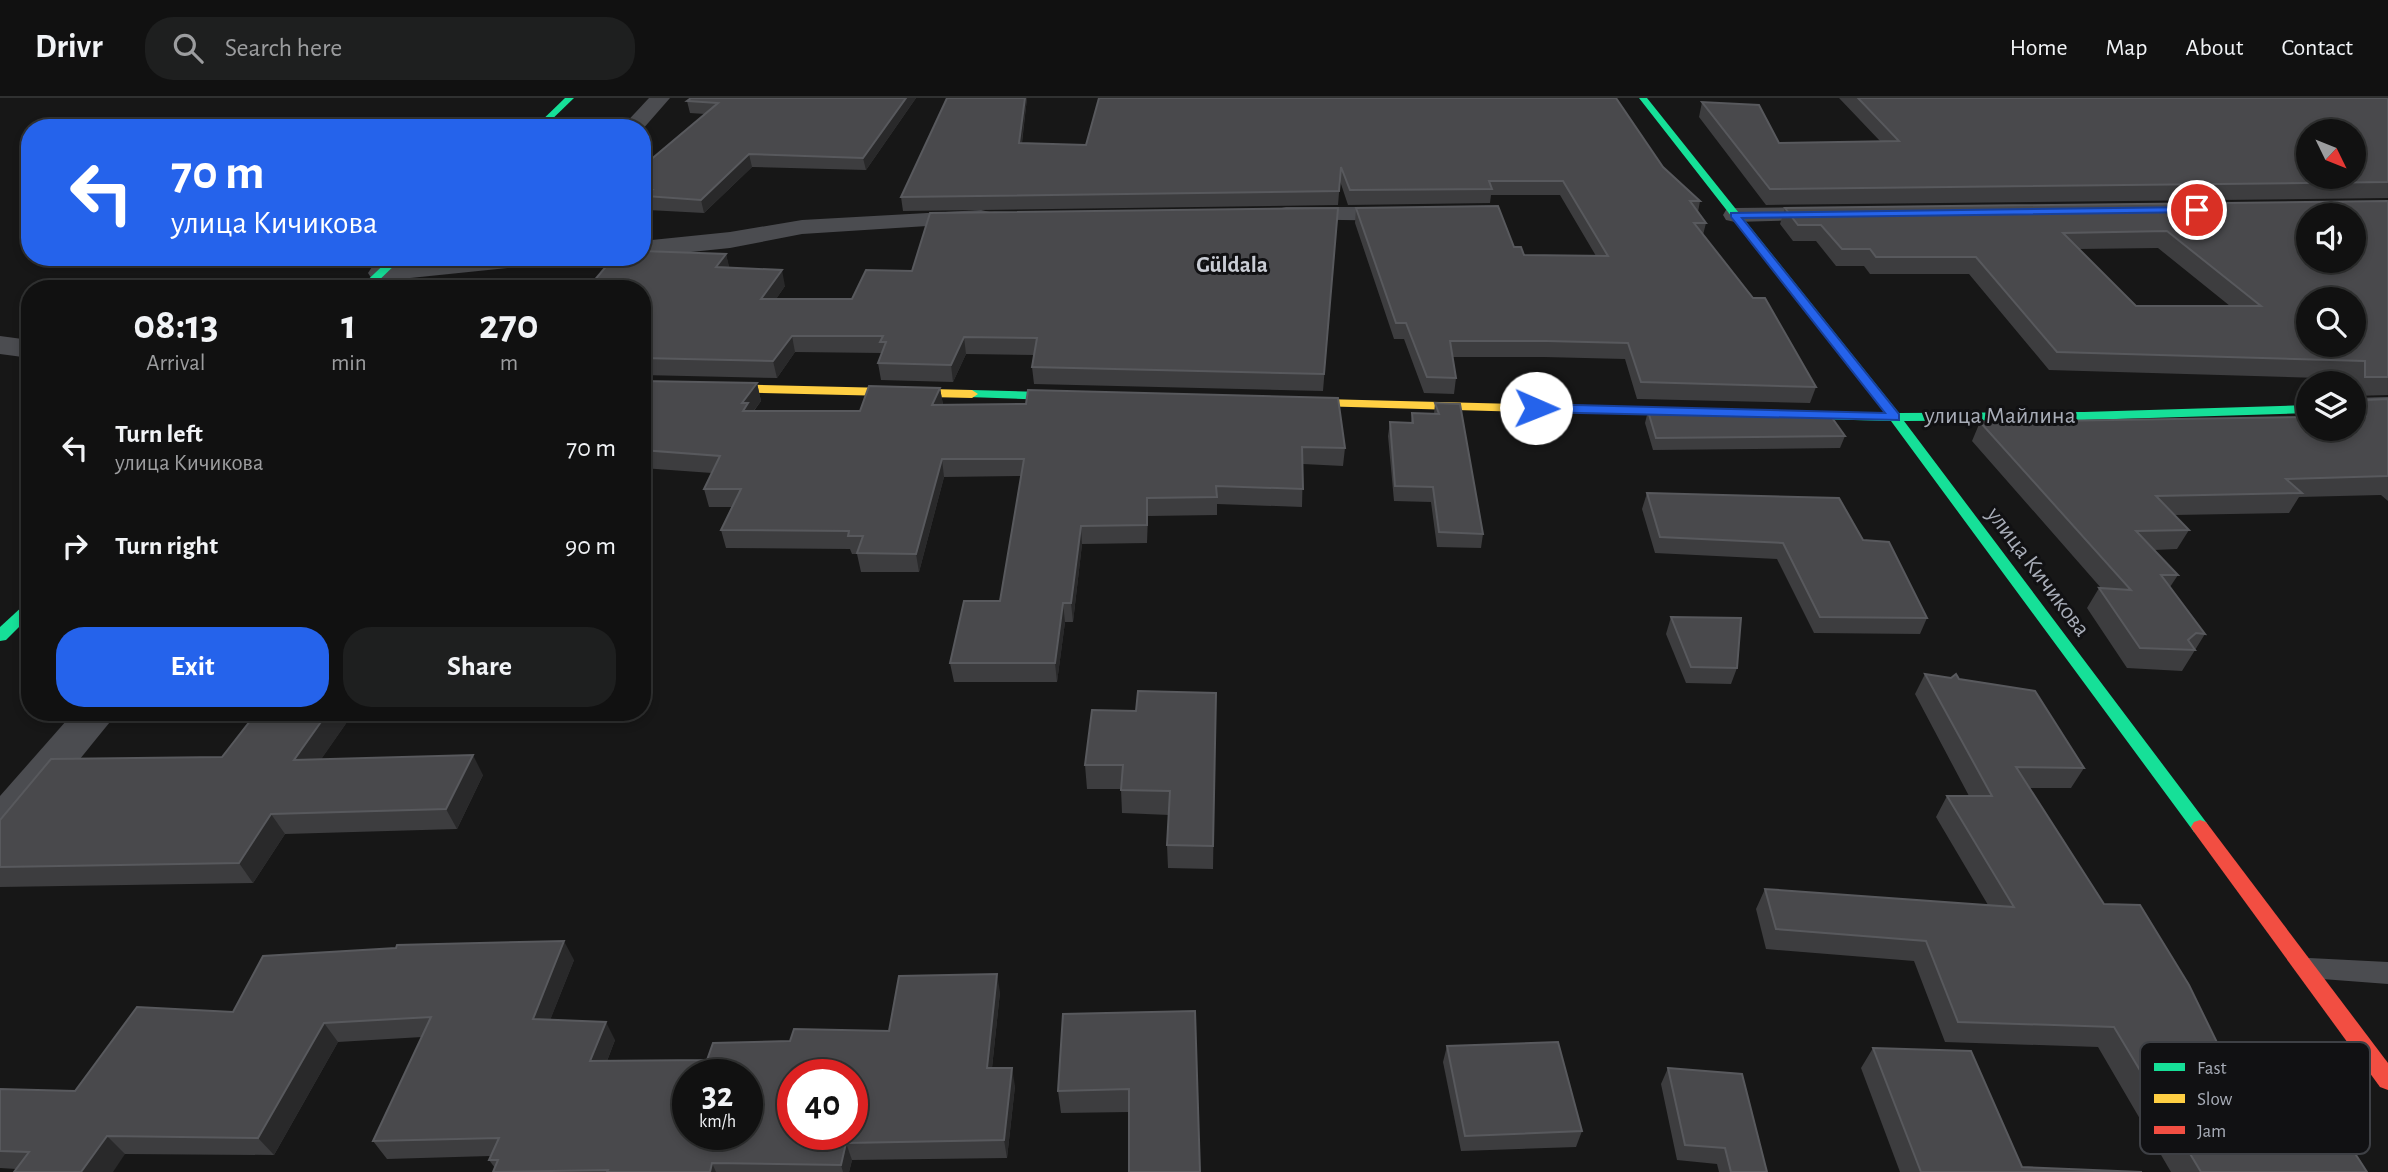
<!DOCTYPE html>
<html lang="en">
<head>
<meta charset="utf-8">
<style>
	body { margin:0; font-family:"Alegreya Sans",sans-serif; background:#1e1f1f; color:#f1f3f6; height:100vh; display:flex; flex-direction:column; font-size:26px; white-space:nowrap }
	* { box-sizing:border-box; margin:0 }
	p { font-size:23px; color:#9c9d9f }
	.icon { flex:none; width:38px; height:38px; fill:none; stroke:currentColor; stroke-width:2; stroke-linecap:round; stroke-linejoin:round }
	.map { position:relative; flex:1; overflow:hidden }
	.drawer { position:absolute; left:21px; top:182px; width:630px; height:441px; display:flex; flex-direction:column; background:#111; border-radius:28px; box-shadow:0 4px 10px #0003,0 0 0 2px #303131 }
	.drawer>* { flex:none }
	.banner { position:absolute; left:21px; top:21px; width:630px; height:147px; border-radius:28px; box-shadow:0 4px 10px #0003,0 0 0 2px #303131; background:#2563eb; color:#fff; overflow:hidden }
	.needle { width:46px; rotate:133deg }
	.buttons { position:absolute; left:2296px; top:21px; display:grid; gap:14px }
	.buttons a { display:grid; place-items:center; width:70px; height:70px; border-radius:50%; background:#111; box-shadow:0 4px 10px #0003,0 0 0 2px #303131; font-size:35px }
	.speed { position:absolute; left:672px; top:961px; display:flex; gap:14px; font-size:35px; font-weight:700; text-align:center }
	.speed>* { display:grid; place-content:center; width:91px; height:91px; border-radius:50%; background:#111; box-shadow:0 4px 10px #0003,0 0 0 2px #303131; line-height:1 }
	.speed small { font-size:18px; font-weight:400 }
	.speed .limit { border:10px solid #d22; background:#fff; color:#111 }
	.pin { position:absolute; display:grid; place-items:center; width:60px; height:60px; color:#fff; margin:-30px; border:4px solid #fff; border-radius:50%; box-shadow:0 2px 7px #0007 }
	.me { position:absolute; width:77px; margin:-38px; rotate:91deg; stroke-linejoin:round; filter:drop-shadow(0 0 5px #0008) }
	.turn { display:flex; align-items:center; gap:24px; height:147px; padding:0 35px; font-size:32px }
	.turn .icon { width:91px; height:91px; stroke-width:2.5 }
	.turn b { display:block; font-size:49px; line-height:60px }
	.eta { display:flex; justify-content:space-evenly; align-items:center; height:119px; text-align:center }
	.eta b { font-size:42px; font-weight:700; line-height:49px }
	.primary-button { display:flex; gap:14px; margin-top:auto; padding:14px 35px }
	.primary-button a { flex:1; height:80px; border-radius:28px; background:#2563eb; color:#fff; font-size:28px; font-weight:700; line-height:80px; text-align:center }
	.primary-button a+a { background:#1e1f1f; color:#f1f3f6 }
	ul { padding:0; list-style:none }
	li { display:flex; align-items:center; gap:21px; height:98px; padding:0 35px }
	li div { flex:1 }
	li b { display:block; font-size:26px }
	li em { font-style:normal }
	header { display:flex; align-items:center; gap:42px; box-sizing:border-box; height:98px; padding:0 35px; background:#111; border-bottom:2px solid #303131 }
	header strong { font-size:33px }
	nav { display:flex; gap:38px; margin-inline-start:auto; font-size:24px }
	.search { width:490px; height:63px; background:#1e1f1f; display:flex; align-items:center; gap:18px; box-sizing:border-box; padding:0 24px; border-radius:28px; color:#9c9d9f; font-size:26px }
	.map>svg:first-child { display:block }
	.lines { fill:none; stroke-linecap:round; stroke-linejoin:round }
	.lane { fill:#4b4c50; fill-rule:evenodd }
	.street { fill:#4b4c50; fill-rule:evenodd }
	.fast { fill:#16e098; fill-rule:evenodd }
	.slow { fill:#ffcf43; fill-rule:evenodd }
	.jam { fill:#f24e42; fill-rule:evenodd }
	.wall { fill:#3d3d3f; fill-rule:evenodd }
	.shaded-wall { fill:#29292a }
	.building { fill:#49494c; stroke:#58595d; stroke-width:2; fill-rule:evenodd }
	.route { fill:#2563eb; stroke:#184099; stroke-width:2 }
	.labels { text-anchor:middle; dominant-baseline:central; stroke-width:6; stroke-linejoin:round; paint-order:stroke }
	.far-quarter-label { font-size:23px; font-weight:bold; fill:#c9ccd4; stroke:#111113 }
	.street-label { font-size:24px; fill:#a8adb8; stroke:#111113 }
	.key { fill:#111113; stroke:#3e4045; stroke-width:2 }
	.key-label { font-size:19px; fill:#a8adb8 }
</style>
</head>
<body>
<header>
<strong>Drivr</strong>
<div class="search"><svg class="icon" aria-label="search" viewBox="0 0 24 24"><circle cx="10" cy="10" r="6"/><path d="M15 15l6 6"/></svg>Search here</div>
<nav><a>Home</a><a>Map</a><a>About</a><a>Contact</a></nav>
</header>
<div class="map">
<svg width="2388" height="1074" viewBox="0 0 2388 1074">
	<rect width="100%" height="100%" fill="#171717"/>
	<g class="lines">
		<!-- lane -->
		<polygon class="lane" points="2309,860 2388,864 2388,886 2309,880 2300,877 2297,870 2300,863"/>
		<!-- street -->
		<g class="street">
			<polygon points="649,0 670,0 642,32 621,30"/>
			<polygon points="1286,109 1408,109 1417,111 1420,116 1417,121 1408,123 1277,121 1274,116 1277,111"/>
			<polygon points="1834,109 1843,111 1846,116 1843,121 1735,124 1726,122 1723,117 1726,112 1735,110"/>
			<polygon points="981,112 990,114 993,119 990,124 802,136 730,150 642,159 642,143 730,134 802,122"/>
			<polygon points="458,159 551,159 547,164 538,167 381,183 372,181 368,175 372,169 381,167"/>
			<polygon points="0,238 30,242 30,260 0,256"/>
			<polygon points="2388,299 2388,317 2354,318 2354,300"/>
			<polygon points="74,614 118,614 16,740 0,745 0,698"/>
		</g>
		<!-- fast -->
		<g class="fast">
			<polygon points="565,0 574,0 543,30 534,30"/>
			<polygon points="1639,0 1647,0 1899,315 2084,314 2308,307 2308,315 2084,322 1904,323 2206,724 2209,729 2206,734 2200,736 2194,734 1891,323 1556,314 1556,308 1560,307 1885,315"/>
			<polygon points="392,159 403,159 370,191 358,191"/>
			<polygon points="972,292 1078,295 1084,299 1078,303 968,299 968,293"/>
			<polygon points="30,504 30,518 6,542 0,543 0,529 25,506"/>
		</g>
		<!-- slow -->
		<g class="slow">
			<polygon points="642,284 972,292 978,296 972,300 642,292"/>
			<polygon points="1285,300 1560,307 1566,311 1560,315 1281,307 1281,301"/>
		</g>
		<!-- jam -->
		<polygon class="jam" points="2200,722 2206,724 2388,965 2388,992 2380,989 2194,734 2191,729 2194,724"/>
	</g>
	<!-- wall -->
	<g class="wall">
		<polygon points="916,0 866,72 752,69 704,115 648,112 646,105 642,105 642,69 705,16 690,15 687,3"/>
		<polygon points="947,0 1027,0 1022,45 1663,69 1700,103 1698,114 1706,125 1703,137 1816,289 1810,305 1637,301 1625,261 1544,259 1452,259 1456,280 1454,296 1424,295 1404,241 1394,241 1355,125 1356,110 1514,149 1524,157 1596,158 1560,97 1491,97 1490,105 1348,107 1340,83 1338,107 903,113 901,99"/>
		<polygon points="1839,0 2388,0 2388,100 1766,107 1699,19 1702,4 1779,45 1880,43"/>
		<path d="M2388 103V297L2354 298 2353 281 2049 272 1969 176H1870L1864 168H1836L1816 143H1793L1780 126 1785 110ZM2158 150 2230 208H2136L2079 151Z"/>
		<polygon points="1338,110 1323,293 1034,286 1032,269 1035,257 966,256 953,284 881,282 878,265 882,255 795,254 777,280 642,277 642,191 726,156 729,170 785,188 776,201 852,201 912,173"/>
		<polygon points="642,283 757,285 761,303 754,313 860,313 940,290 943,307 1345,350 1343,368 1303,366 1302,409 1217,406 1217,417 1148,418 1147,445 1082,446 1073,524 1065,524 1057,584 954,584 950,565 1000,503 1021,378 944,379 919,474 861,474 857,456 852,456 850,451 726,450 721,432 732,409 709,409 704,391 712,375 642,370"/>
		<polygon points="2388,301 2388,403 2381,397 2299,399 2289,415 2174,417 2189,432 2177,451 2154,452 2178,477 2170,489 2205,536 2182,573 2127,570 2087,510 2099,490 2101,490 1972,343 1980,324 2355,318 2366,302"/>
		<polygon points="1435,305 1483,436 1481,450 1437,449 1431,404 1394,403 1388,338 1390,324 1411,324 1412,315 1434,316"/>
		<polygon points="1648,313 1845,338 1840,350 1653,352 1645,325"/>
		<polygon points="1647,395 1863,442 1927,520 1920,536 1814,535 1777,461 1655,455 1642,411"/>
		<polygon points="1671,519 1737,570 1731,586 1686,585 1666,536"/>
		<polygon points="1925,576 1959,581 2084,670 2071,690 2029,690 2104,806 2227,965 2289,1041 2367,1074 2171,1074 2098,949 1945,944 1914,863 1766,851 1756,811 1765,791 1988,807 1936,719 1947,698 1969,698 1915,596"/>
		<polygon points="1216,595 1213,771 1168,770 1167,747 1169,717 1122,715 1121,691 1087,691 1085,667 1136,613"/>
		<polygon points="257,614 354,614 321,661 483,677 457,731 285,736 253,785 0,789 0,722 222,659"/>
		<polygon points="574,862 550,922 615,942 607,963 707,962 790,943 889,933 1000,894 992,970 1015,988 1007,1060 852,1062 849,1074 493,1074 495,1070 489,1062 490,1058 387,1061 373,1043 422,939 338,944 274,1057 125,1056 16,1071 0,1070 0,991 75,993 233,914"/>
		<polygon points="1195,913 1129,1014 1061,1015 1058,993"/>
		<polygon points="1447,948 1582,1033 1576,1049 1461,1053 1443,964"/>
		<polygon points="1873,950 2022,1069 2142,1074 1900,1074 1861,970"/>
		<polygon points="1668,970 1767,1074 1719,1074 1717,1066 1677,1062 1661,986"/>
	</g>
	<!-- shaded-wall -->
	<g class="shaded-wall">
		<polygon points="906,0 916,0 866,72 863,60"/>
		<polygon points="1025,0 1027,0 1020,58 1019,45"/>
		<polygon points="749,56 752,69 704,115 701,102"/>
		<polygon points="726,156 730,172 716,169"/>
		<polygon points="782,172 785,188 765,217 761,201"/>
		<polygon points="792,238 795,254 777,280 773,263"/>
		<polygon points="964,239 966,256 953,284 951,267"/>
		<polygon points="757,285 761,303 751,316 747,330 742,305"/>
		<polygon points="940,290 943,307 932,307"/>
		<polygon points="942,361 944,379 919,474 916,456"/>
		<polygon points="1081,428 1082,446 1073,524 1071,505"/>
		<polygon points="1063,505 1065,524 1057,584 1055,565"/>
		<polygon points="328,614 354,614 307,682 294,662"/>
		<polygon points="473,657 483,677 457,731 446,711"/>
		<polygon points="271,716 285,736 253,785 239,765"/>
		<polygon points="564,843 574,862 543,940 533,921"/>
		<polygon points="997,876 1000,894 990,988 987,970"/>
		<polygon points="606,924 615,942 600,981 590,963"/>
		<polygon points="324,925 338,944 274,1057 258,1040"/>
		<polygon points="1012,970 1015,988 1007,1060 1004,1042"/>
		<polygon points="107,1038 125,1056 113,1074 81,1074"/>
		<polygon points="846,1045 852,1062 849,1074 843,1074 841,1067"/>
		<polygon points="712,1065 716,1074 710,1074"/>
	</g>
	<!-- building -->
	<g class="building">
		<polygon points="691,0 906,0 863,60 749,56 701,102 645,98 652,92 642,92 642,69 718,5 687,3"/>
		<polygon points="947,0 1025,0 1019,45 1086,47 1099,0 1616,0 1663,69 1700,103 1690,103 1706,125 1694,125 1753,200 1765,200 1816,289 1641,284 1628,245 1547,243 1450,243 1456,280 1427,279 1406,225 1396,225 1356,110 1498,108 1514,149 1521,149 1524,157 1608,158 1563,83 1489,83 1492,91 1350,92 1341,69 1339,93 901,99"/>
		<path d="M1858 0H2388V84L1770 91 1702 4 1759 7 1779 45 1899 43ZM2308 33H2354V79H2308Z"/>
		<path d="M2388 103V279H2365V263L2057 254 1976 159H1876L1870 151H1842L1821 127H1798L1785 110ZM2308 117H2354V163H2308ZM2167 133 2261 208H2136L2063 135ZM2308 201H2354V247H2308Z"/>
		<polygon points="1338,110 1324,276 1032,269 1037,240 964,239 951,267 878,265 886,244 880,244 883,238 792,238 773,263 642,260 642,191 587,191 614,159 642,159 642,153 726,156 716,169 782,172 761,201 852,201 866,172 912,173 930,115"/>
		<polygon points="642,283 757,285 742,305 748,305 743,313 860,313 869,288 940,290 932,307 1026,306 1028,292 1338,300 1345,350 1302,349 1303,391 1216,388 1217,399 1147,400 1147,427 1081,428 1071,505 1063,505 1055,565 950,565 964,503 1000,503 1024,361 942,361 916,456 857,455 863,438 848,438 849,433 721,432 741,391 704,391 720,358 642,352"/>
		<polygon points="2388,301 2388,378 2286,381 2302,395 2156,398 2189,432 2136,433 2178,477 2161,477 2205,536 2196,535 2188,542 2195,552 2140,550 2099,490 2131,492 1980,324 2308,319 2308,331 2354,331 2354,318 2366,318 2366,302"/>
		<polygon points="1435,305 1460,306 1483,436 1439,434 1433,389 1395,388 1390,324 1413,325 1412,315 1439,316"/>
		<polygon points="1648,313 1830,317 1845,338 1656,340"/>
		<polygon points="1647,395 1839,400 1863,442 1889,444 1927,520 1820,519 1783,445 1660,439"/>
		<polygon points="1671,519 1741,520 1737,570 1691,569"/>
		<polygon points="1925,576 1951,580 1956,576 1959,581 2035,593 2084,670 2016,669 2104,806 2140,807 2189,887 2227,965 2238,965 2289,1041 2347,1043 2367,1074 2201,1074 2114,929 1958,924 1926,843 1776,831 1765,791 2014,809 1947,698 1992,698"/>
		<polygon points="1138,593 1216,595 1213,748 1167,747 1170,693 1121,692 1123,667 1085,667 1092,612 1136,613"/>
		<polygon points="257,614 328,614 294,662 473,657 446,711 271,716 239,765 0,769 0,722 51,661 222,659"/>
		<path d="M564 843 533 921 606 924 590 963 707 962 713 945 790 943 794 931 889 933 899 878 997 876 987 970H1012L1004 1042 846 1045 841 1067 712 1065 710 1074H607L608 1072 493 1074 498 1062H489L499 1040 373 1043 431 919 324 925 258 1040 107 1038 81 1074H14L29 1054 0 1053V991L75 993 137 909 233 914 263 858 396 850 397 847ZM688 976H747V1036H688ZM793 976H852V1036H793Z"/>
		<polygon points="1195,913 1200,1074 1129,1074 1129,991 1058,993 1063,916"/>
		<polygon points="1558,944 1582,1033 1465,1038 1447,948"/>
		<polygon points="1873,950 1971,953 2022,1069 2142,1074 1921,1074"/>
		<polygon points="1668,970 1742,976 1767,1074 1731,1074 1725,1050 1685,1047"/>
	</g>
	<!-- route -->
	<polygon class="route" points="2197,109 2201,110 2201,114 1742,120 1899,316 1899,322 1536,314 1529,310 1536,306 1885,315 1731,119 1731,115"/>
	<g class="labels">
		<!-- far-quarter labels -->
		<g class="far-quarter-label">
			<text x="1232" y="167">Güldala</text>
		</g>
		<!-- street labels -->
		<g class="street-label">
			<text x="2000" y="318">улица Майлина</text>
			<text transform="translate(2038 474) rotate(53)">улица Кичикова</text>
		</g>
	</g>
	<!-- legend -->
	<rect x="2140" y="944" width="230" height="112" rx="10" class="key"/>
	<rect x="2154" y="965" width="31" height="8" fill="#16e098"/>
	<rect x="2154" y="996" width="31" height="9" fill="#ffcf43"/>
	<rect x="2154" y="1028" width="31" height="8" fill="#f24e42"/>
	<g class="key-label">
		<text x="2197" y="976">Fast</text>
		<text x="2197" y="1007">Slow</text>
		<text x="2197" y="1039">Jam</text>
	</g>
</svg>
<div class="buttons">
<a><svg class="needle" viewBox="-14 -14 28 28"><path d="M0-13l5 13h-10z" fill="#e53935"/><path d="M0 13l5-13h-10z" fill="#9c9d9f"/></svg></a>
<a><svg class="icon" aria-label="sound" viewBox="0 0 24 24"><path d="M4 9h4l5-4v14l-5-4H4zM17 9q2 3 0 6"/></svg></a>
<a><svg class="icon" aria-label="search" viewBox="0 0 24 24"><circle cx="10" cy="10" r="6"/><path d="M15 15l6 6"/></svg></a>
<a><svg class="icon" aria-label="layers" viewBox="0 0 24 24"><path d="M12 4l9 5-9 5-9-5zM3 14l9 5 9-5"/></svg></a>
</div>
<div class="speed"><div>32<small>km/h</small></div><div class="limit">40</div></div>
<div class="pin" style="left:2197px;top:112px;background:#d93025"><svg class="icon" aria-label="arrive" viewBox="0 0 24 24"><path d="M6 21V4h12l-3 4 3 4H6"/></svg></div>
<svg class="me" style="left:1536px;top:310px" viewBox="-20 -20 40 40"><circle r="19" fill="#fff"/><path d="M0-13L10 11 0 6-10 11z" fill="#2563eb"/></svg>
<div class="banner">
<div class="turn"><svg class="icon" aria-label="left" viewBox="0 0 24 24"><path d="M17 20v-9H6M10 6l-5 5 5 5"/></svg><div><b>70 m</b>улица Кичикова</div></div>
</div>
<section class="drawer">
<div class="eta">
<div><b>08:13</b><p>Arrival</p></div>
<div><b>1</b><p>min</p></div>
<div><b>270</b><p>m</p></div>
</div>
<ul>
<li><svg class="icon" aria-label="left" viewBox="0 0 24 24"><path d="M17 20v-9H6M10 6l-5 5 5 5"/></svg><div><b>Turn left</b><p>улица Кичикова</p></div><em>70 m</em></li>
<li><svg class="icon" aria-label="right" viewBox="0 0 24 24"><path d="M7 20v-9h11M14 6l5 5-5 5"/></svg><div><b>Turn right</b></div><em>90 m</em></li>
</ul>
<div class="primary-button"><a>Exit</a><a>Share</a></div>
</section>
</div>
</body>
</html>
